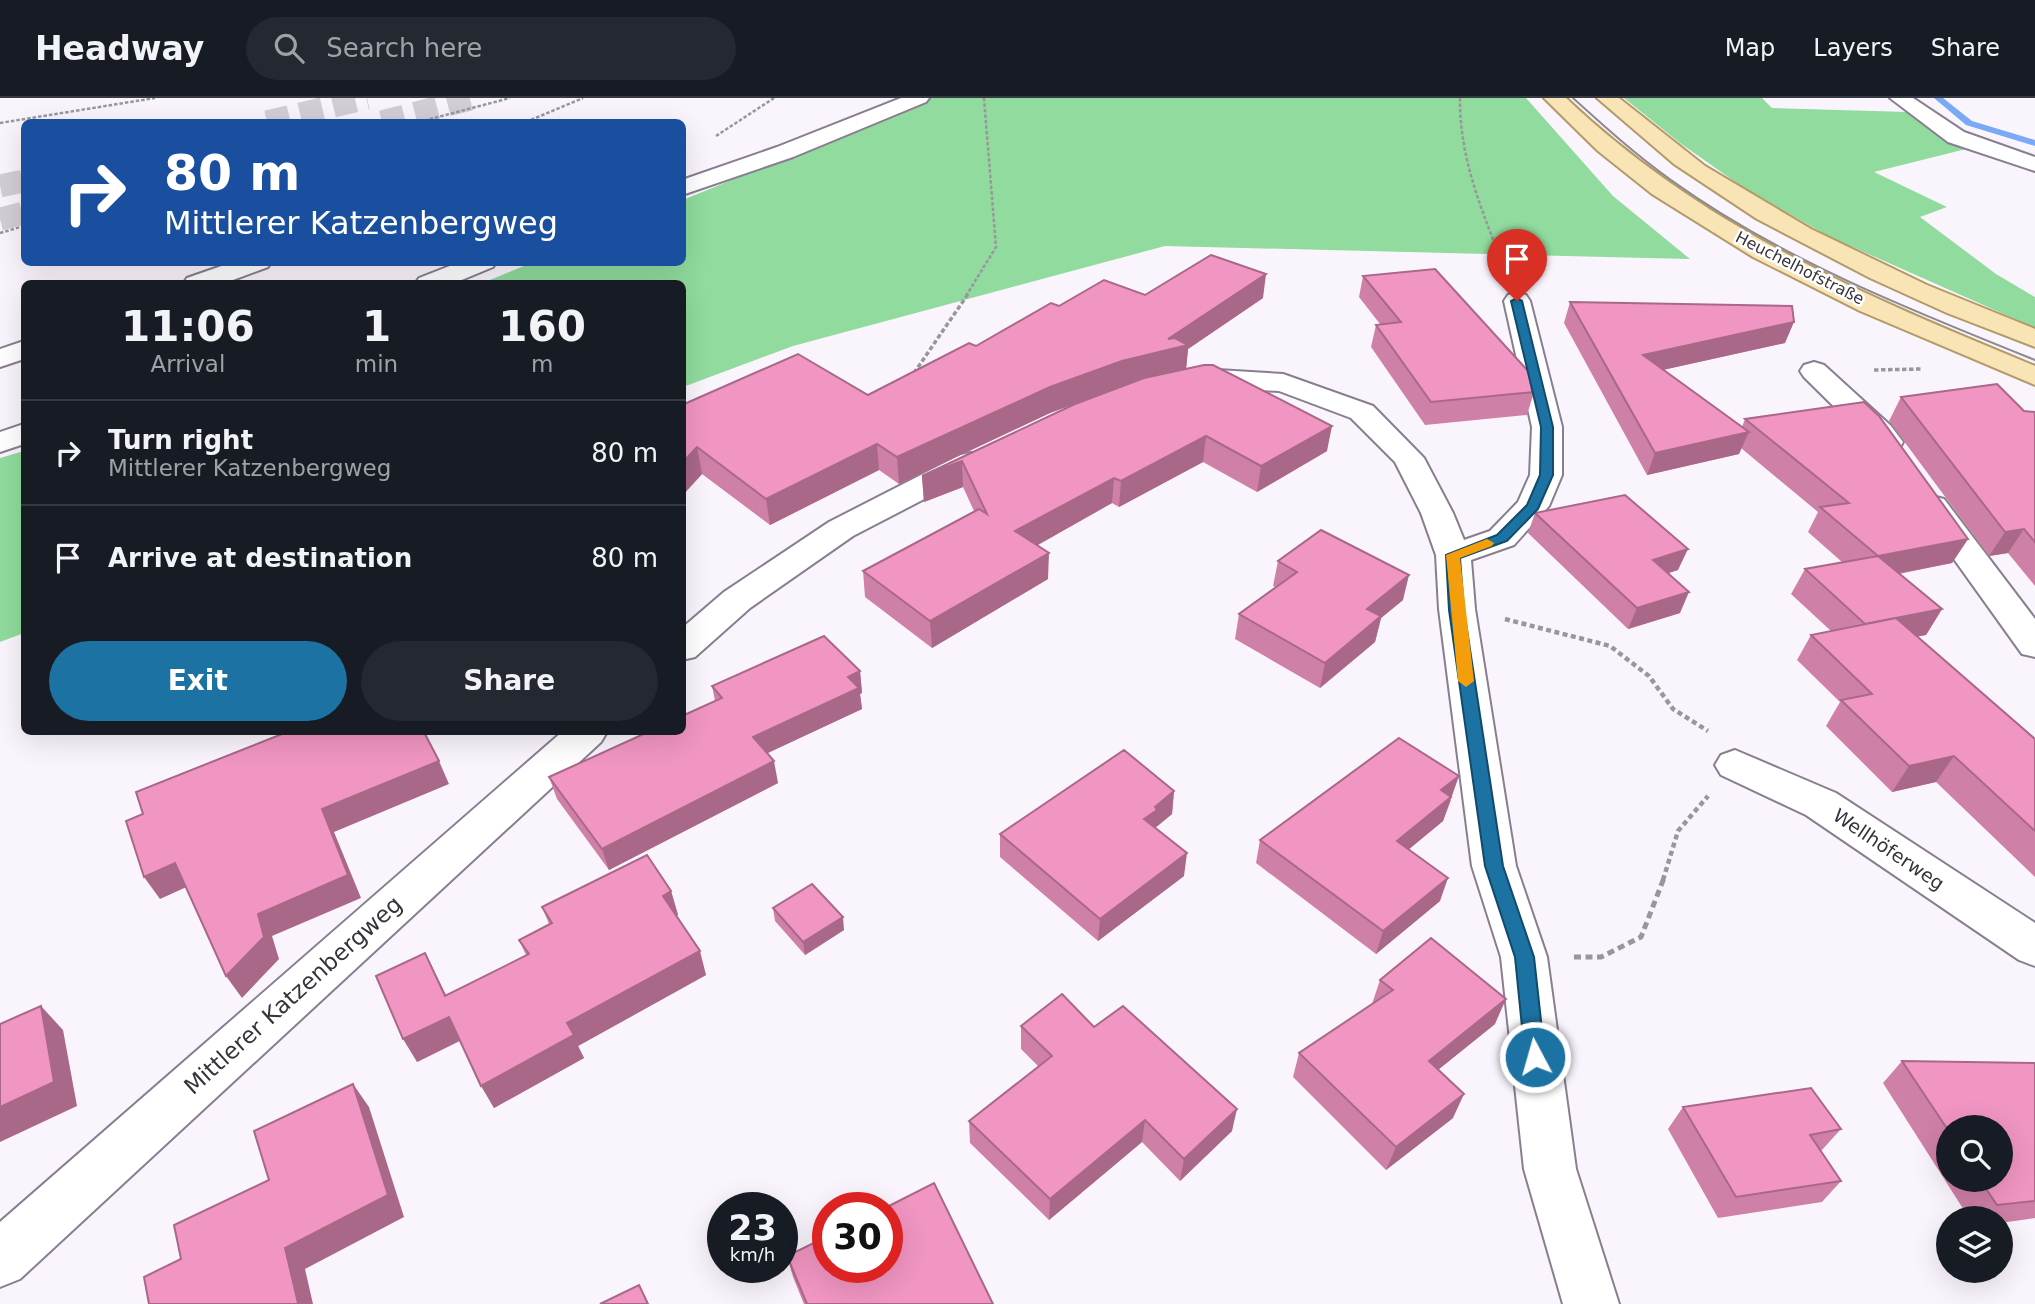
<!DOCTYPE html>
<html lang="en">
<head>
<meta charset="utf-8">
<style>
	body { margin:0; font-family:"DejaVu Sans",sans-serif; background:#242831; color:#f1f3f6; height:100vh; display:flex; flex-direction:column; font-size:26px; white-space:nowrap }
	* { box-sizing:border-box; margin:0 }
	p { font-size:23px; color:#9ea1a6 }
	.icon { flex:none; width:38px; height:38px; fill:none; stroke:currentColor; stroke-width:2; stroke-linecap:round; stroke-linejoin:round }
	.map { position:relative; flex:1; overflow:hidden }
	.details { position:absolute; left:21px; top:182px; width:665px; height:455px; display:flex; flex-direction:column; background:#171b24; border-radius:10px; box-shadow:0 7px 28px #0002 }
	.details>* { flex:none }
	.hud { position:absolute; left:21px; top:21px; width:665px; height:147px; border-radius:10px; box-shadow:0 7px 28px #0002; background:#1a4fa0; color:#fff; overflow:hidden }
	.tools { position:absolute; left:1936px; top:1017px; display:grid; gap:14px }
	.tools a { display:grid; place-items:center; width:77px; height:77px; border-radius:50%; background:#171b24; box-shadow:0 7px 28px #0002; font-size:35px }
	.speed { position:absolute; left:707px; top:1094px; display:flex; gap:14px; font-size:35px; font-weight:700; text-align:center }
	.speed>* { display:grid; place-content:center; width:91px; height:91px; border-radius:50%; background:#171b24; box-shadow:0 7px 28px #0002; line-height:1 }
	.speed small { font-size:18px; font-weight:400 }
	.speed .limit { border:10px solid #d22; background:#fff; color:#111 }
	.pin { position:absolute; display:grid; place-items:center; width:60px; height:60px; color:#fff; margin:-72px -30px; border-radius:50% 50% 50% 0; rotate:-45deg; box-shadow:0 0 7px #0007 }
	.pin .icon { rotate:45deg }
	.me { position:absolute; width:77px; margin:-38px; rotate:354deg; stroke-linejoin:round; filter:drop-shadow(0 0 5px #0008) }
	.turn { display:flex; align-items:center; gap:24px; height:147px; padding:0 28px; font-size:32px }
	.turn .icon { width:91px; height:91px; stroke-width:2.5 }
	.turn b { display:block; font-size:49px; line-height:60px }
	.eta { display:flex; justify-content:space-evenly; align-items:center; height:119px; text-align:center }
	.eta b { font-size:42px; font-weight:700; line-height:49px }
	.primary-button { display:flex; gap:14px; margin-top:auto; padding:14px 28px }
	.primary-button a { flex:1; height:80px; border-radius:42px; background:#1c72a2; color:#fff; font-size:28px; font-weight:700; line-height:80px; text-align:center }
	.primary-button a+a { background:#242831; color:#f1f3f6 }
	ul { padding:0; list-style:none }
	li { display:flex; align-items:center; gap:21px; height:105px; padding:0 28px; border-top:2px solid #363941 }
	li div { flex:1 }
	li b { display:block; font-size:26px }
	li em { font-style:normal }
	header { display:flex; align-items:center; gap:42px; box-sizing:border-box; height:98px; padding:0 35px; background:#171b24; border-bottom:2px solid #363941 }
	header strong { font-size:33px }
	nav { display:flex; gap:38px; margin-inline-start:auto; font-size:24px }
	.search { width:490px; height:63px; background:#242831; display:flex; align-items:center; gap:18px; box-sizing:border-box; padding:0 24px; border-radius:38px; color:#9ea1a6; font-size:26px }
	.map>svg:first-child { display:block }
	.green { fill:#90db9d }
	.lines { fill:none; stroke-linecap:round; stroke-linejoin:round }
	.stream { fill:#7aa9f5; fill-rule:evenodd }
	.highway-tunnel { stroke:#d3ced6; stroke-width:23; stroke-dasharray:23 11; stroke-linecap:butt }
	.minor-casing { stroke:#897e8f; stroke-width:4 }
	.major-casing { stroke:#b29a69; stroke-width:4 }
	.path-far3 { stroke:#9a969d; stroke-width:2.5; stroke-dasharray:3.5 2; stroke-linecap:butt }
	.path-far2 { stroke:#9a969d; stroke-width:3.5; stroke-dasharray:4.5 2.5; stroke-linecap:butt }
	.path-far1 { stroke:#9a969d; stroke-width:4.5; stroke-dasharray:5 3.5; stroke-linecap:butt }
	.path { stroke:#9a969d; stroke-width:5; stroke-dasharray:7 4.5; stroke-linecap:butt }
	.minor { fill:#fff; fill-rule:evenodd }
	.major { fill:#f9e4b5; fill-rule:evenodd }
	.tram { stroke:#8d8990; stroke-width:2 }
	.wall { fill:#cf80a7; fill-rule:evenodd }
	.shaded-wall { fill:#a96888 }
	.building { fill:#f195c2; stroke:#a96888; stroke-width:2 }
	.route { fill:#1c72a2; stroke:#124a69; stroke-width:2 }
	.slow { fill:#f59e0b }
	.labels { text-anchor:middle; dominant-baseline:central; stroke-width:5; stroke-linejoin:round; paint-order:stroke }
	.far-street-label { font-size:16px; fill:#37333a; stroke:#fff }
	.street-label { font-size:19px; fill:#37333a; stroke:#fff }
	.near-street-label { font-size:23px; fill:#37333a; stroke:#fff }
</style>
</head>
<body>
<header>
<strong>Headway</strong>
<div class="search"><svg class="icon" aria-label="search" viewBox="0 0 24 24"><circle cx="10" cy="10" r="6"/><path d="M15 15l6 6"/></svg>Search here</div>
<nav><a>Map</a><a>Layers</a><a>Share</a></nav>
</header>
<div class="map">
<svg width="2035" height="1206" viewBox="0 0 2035 1206">
	<rect width="100%" height="100%" fill="#faf5fd"/>
	<!-- green -->
	<g class="green">
		<polygon points="930,0 1526,0 1613,98 1690,161 1165,148 793,248 683,289 682,186 480,186 531,165 682,164 683,102"/>
		<polygon points="1624,0 1762,0 1772,10 1907,14 1974,49 1874,74 1947,109 1920,119 1996,176 2035,199 2035,230 1828,138 1741,88 1680,45"/>
		<polygon points="24,353 24,535 0,544 0,360"/>
	</g>
	<g class="lines">
		<!-- stream -->
		<polygon class="stream" points="1934,0 1943,0 1972,23 2035,42 2035,48 1966,27"/>
		<!-- highway-tunnel -->
		<g class="highway-tunnel">
			<polyline points="267,24 367,0"/>
			<polyline points="382,24 474,0"/>
			<polyline points="0,88 24,83"/>
			<polyline points="0,121 24,115"/>
		</g>
		<!-- minor casing -->
		<g class="minor-casing">
			<g id="minor">
				<polygon points="901,0 929,0 926,4 793,59 682,97 682,82 777,49"/>
				<polygon points="1890,0 1913,0 1964,34 2035,59 2035,73 1948,44"/>
				<polygon points="233,164 271,164 268,169 222,186 183,186 187,180"/>
				<polygon points="460,164 496,164 493,169 452,186 415,186 419,180"/>
				<polygon points="1517,195 1526,197 1530,203 1562,329 1562,377 1549,408 1514,447 1471,462 1475,511 1516,768 1547,859 1576,1071 1619,1206 1563,1206 1524,1071 1501,859 1472,768 1439,511 1436,457 1421,415 1395,364 1351,320 1279,293 1201,289 1191,291 1181,288 1177,282 1181,276 1201,271 1283,276 1373,308 1424,360 1453,415 1464,442 1490,433 1518,404 1530,377 1532,329 1504,203 1508,197"/>
				<polygon points="24,243 24,261 0,269 0,251"/>
				<polygon points="1814,264 1824,267 1891,328 1903,344 1899,351 1888,353 1877,351 1804,279 1800,273 1804,267"/>
				<polygon points="24,326 24,346 0,354 0,334"/>
				<polygon points="971,355 982,357 987,364 982,371 853,438 750,510 695,559 682,562 682,530 724,494 829,424 960,357"/>
				<polygon points="1932,398 1944,401 2035,521 2035,559 2022,556 1916,408 1920,401"/>
				<polygon points="562,634 607,634 601,644 20,1181 0,1189 0,1124"/>
				<polygon points="1735,652 1836,695 2035,825 2035,868 2019,862 1806,717 1721,677 1715,667 1721,657"/>
			</g>
		</g>
		<!-- major casing -->
		<g class="major-casing">
			<g id="major">
				<path d="M1544 0H1566C1703 130 1863 197 2035 268V287L1860 213 1753 159 1652 96 1598 53Z"/>
				<polygon points="1597,0 1619,0 1705,68 1811,131 1927,187 2035,231 2035,249 1947,215 1870,180 1757,121 1674,66"/>
			</g>
		</g>
		<!-- path-far3 -->
		<g class="path-far3">
			<path d="M1460 0C1459 60 1483 116 1505 171"/>
			<polyline points="419,24 510,0"/>
			<polyline points="526,24 583,0"/>
			<polyline points="0,25 155,0"/>
			<polyline points="716,38 774,0"/>
			<polyline points="0,135 24,128"/>
			<polyline points="966,198 996,149 984,0"/>
		</g>
		<!-- path-far2 -->
		<g class="path-far2">
			<polyline points="1874,272 1921,271"/>
			<polyline points="914,275 968,196"/>
		</g>
		<!-- path-far1 -->
		<g class="path-far1">
			<polyline points="1505,521 1610,548 1649,578 1673,611 1708,633"/>
			<polyline points="1663,782 1678,733 1708,698"/>
		</g>
		<!-- path -->
		<polyline class="path" points="1574,859 1601,859 1641,839 1664,780"/>
		<!-- minor -->
		<use href="#minor" class="minor"/>
		<!-- major -->
		<use href="#major" class="major"/>
		<!-- tram -->
		<path class="tram" d="M1573 0C1605 29 1636 57 1671 82 1781 161 1910 212 2035 262"/>
	</g>
	<!-- wall -->
	<g class="wall">
		<polygon points="1363,178 1534,294 1527,317 1425,327 1371,249 1376,227 1380,226 1359,199"/>
		<polygon points="1145,197 1263,200 1188,251 1186,271 1327,353 1257,394 1203,364 1119,409 1112,405 1037,447 1048,481 932,550 865,499 863,473 974,413 963,389 924,404 922,378 1126,287 1050,315 899,386 879,372 770,427 702,376 682,398 682,307 868,297 976,248 1059,208"/>
		<polygon points="1570,204 1785,245 1663,272 1742,329 1745,321 1968,441 1952,465 1899,476 1942,511 1926,537 1917,538 2035,641 2035,779 1936,684 1892,694 1826,628 1840,604 1797,562 1811,537 1831,533 1791,496 1805,471 1842,464 1808,434 1818,414 1741,350 1739,356 1647,377 1564,225"/>
		<polygon points="1901,299 2035,314 2035,488 2008,455 1989,458 1889,323"/>
		<polygon points="1535,415 1678,472 1668,475 1680,515 1628,531 1528,435"/>
		<polygon points="1278,463 1403,502 1381,520 1375,544 1320,590 1235,541 1239,516 1276,489 1273,488"/>
		<polygon points="860,573 862,595 860,596 862,611 767,655 778,685 609,772 557,701 549,679 715,603 712,588"/>
		<polygon points="1174,693 1172,716 1155,730 1184,778 1098,843 1000,759 1000,736"/>
		<polygon points="1451,702 1443,723 1409,751 1440,803 1376,856 1256,765 1260,742"/>
		<polygon points="671,793 678,817 676,818 706,877 578,948 584,960 494,1010 460,943 417,964 437,879 446,898 526,857 519,842 549,826 542,809"/>
		<polygon points="773,810 844,832 805,857 775,823"/>
		<polygon points="1380,882 1495,926 1438,972 1453,1020 1386,1072 1293,979 1299,955 1372,906"/>
		<polygon points="1021,928 1094,929 1232,1033 1180,1083 1142,1044 1049,1122 970,1045 969,1023 1039,969 1021,951"/>
		<path d="M1902 963 2035 965V1120L2000 1125V1120H1969L1883 985ZM1948 1029 2000 1082H1948Z"/>
		<polygon points="1683,1009 1841,1031 1821,1053 1841,1083 1822,1104 1718,1120 1668,1031"/>
		<polygon points="787,1158 993,1206 804,1206 793,1179"/>
	</g>
	<!-- shaded-wall -->
	<g class="shaded-wall">
		<polygon points="1266,176 1263,200 1188,251 1186,272 1120,289 1050,315 899,386 897,359 1050,289 1168,241"/>
		<polygon points="1794,224 1785,245 1635,278 1643,257"/>
		<polygon points="1332,328 1327,353 1257,394 1261,368"/>
		<polygon points="1749,334 1739,356 1647,377 1655,355"/>
		<polygon points="1206,338 1203,364 1119,409 1121,383"/>
		<polygon points="877,346 879,372 770,427 766,401"/>
		<polygon points="697,349 702,376 682,398 682,365"/>
		<polygon points="962,363 963,389 924,404 922,378"/>
		<polygon points="1114,380 1112,405 1015,460 1015,433"/>
		<polygon points="2024,431 2008,455 1989,458 2005,434"/>
		<polygon points="1968,441 1952,465 1863,482 1878,458"/>
		<polygon points="1688,451 1678,472 1644,483 1653,462"/>
		<polygon points="1049,455 1048,481 932,550 930,523"/>
		<polygon points="1409,477 1403,502 1381,520 1375,544 1320,590 1325,565 1367,511"/>
		<polygon points="1689,494 1680,515 1628,531 1637,510"/>
		<polygon points="1942,511 1926,537 1851,551 1865,526"/>
		<polygon points="860,573 862,595 860,596 862,611 757,660 753,639 848,579"/>
		<polygon points="1954,658 1936,684 1892,694 1909,668"/>
		<polygon points="439,663 449,686 334,734 361,800 272,838 279,861 242,900 226,878 258,816 322,711"/>
		<polygon points="774,663 778,685 609,772 602,751"/>
		<polygon points="1459,678 1443,723 1390,767 1397,743 1441,692"/>
		<polygon points="1174,693 1172,716 1155,730 1144,721 1155,709"/>
		<polygon points="1187,755 1184,778 1098,843 1100,821"/>
		<polygon points="175,765 191,787 160,801 144,779"/>
		<polygon points="1448,780 1440,803 1376,856 1383,833"/>
		<polygon points="671,793 678,817 670,822 663,798"/>
		<polygon points="843,819 844,832 805,857 803,844"/>
		<polygon points="700,853 706,877 578,948 584,960 494,1010 481,988 567,925"/>
		<polygon points="425,855 458,921 445,898"/>
		<polygon points="1506,901 1495,926 1419,987 1429,963"/>
		<polygon points="41,908 63,932 77,1008 0,1044 0,1009"/>
		<polygon points="449,919 461,942 417,964 403,941"/>
		<polygon points="353,986 369,1009 404,1119 305,1171 313,1206 297,1206 285,1150"/>
		<polygon points="1464,996 1453,1020 1386,1072 1396,1049"/>
		<polygon points="1237,1011 1232,1033 1180,1083 1184,1061"/>
		<polygon points="1145,1022 1142,1044 1049,1122 1050,1101"/>
	</g>
	<!-- building -->
	<g class="building">
		<polygon points="1211,157 1266,176 1168,241 1175,240 1188,247 1122,263 1050,289 897,359 877,346 766,401 697,349 682,365 682,307 798,256 868,297 969,245 976,248 1051,205 1059,208 1104,182 1145,197"/>
		<polygon points="1435,171 1529,274 1534,294 1431,304 1376,227 1401,224 1363,178"/>
		<polygon points="1570,204 1792,208 1794,224 1643,257 1749,334 1655,355"/>
		<polygon points="1204,267 1213,267 1332,328 1261,368 1206,338 1121,383 1114,380 1015,433 1049,455 930,523 863,473 979,411 987,416 962,363 922,378 1075,306 1144,280"/>
		<polygon points="1997,286 2024,313 2035,314 2035,444 2024,431 2005,434 1901,299"/>
		<polygon points="1864,304 1879,318 1968,441 1878,458 1820,409 1849,405 1745,321"/>
		<polygon points="1625,397 1688,451 1653,462 1689,494 1637,510 1535,415"/>
		<polygon points="1321,432 1409,477 1367,511 1381,518 1325,565 1239,516 1297,474 1278,463"/>
		<polygon points="1878,458 1942,511 1865,526 1805,471"/>
		<polygon points="1896,520 2035,641 2035,733 1954,658 1909,668 1841,602 1872,596 1811,537"/>
		<polygon points="824,538 860,573 848,579 859,590 753,639 774,663 602,751 549,679 648,634 682,634 682,618 722,600 712,588"/>
		<polygon points="287,634 424,634 439,663 322,711 348,777 258,816 264,839 226,878 175,765 144,779 126,723 143,716 136,694"/>
		<polygon points="1399,640 1459,678 1441,692 1451,699 1397,743 1448,780 1383,833 1260,742"/>
		<polygon points="1124,652 1174,693 1155,709 1157,712 1144,721 1187,755 1100,821 1000,736"/>
		<polygon points="647,757 671,793 663,798 700,853 567,925 574,937 481,988 449,919 403,941 376,878 425,855 445,898 529,856 519,842 552,825 542,809"/>
		<polygon points="812,786 843,819 803,844 773,810"/>
		<polygon points="1431,840 1506,901 1429,963 1464,996 1396,1049 1299,955 1393,892 1380,882"/>
		<polygon points="1062,896 1094,929 1123,908 1237,1011 1184,1061 1145,1022 1050,1101 969,1023 1052,958 1021,928"/>
		<polygon points="41,908 54,984 0,1009 0,926"/>
		<polygon points="1902,963 2035,965 2035,1103 1997,1107 1980,1082 2000,1082 2000,1029 1948,1029 1948,1032"/>
		<polygon points="353,986 388,1097 285,1150 298,1205 297,1206 149,1206 144,1179 181,1161 174,1127 269,1082 254,1033"/>
		<polygon points="1811,990 1841,1031 1810,1037 1841,1083 1736,1099 1683,1009"/>
		<polygon points="934,1085 993,1206 807,1206 787,1158 828,1138 828,1169 887,1169 887,1110 885,1110"/>
		<polygon points="639,1187 648,1206 600,1206"/>
	</g>
	<!-- route -->
	<polygon class="route" points="1517,200 1522,203 1553,329 1553,377 1538,411 1507,443 1460,460 1464,512 1503,768 1534,859 1545,959 1542,965 1535,968 1528,965 1525,959 1515,859 1485,768 1449,512 1446,457 1497,437 1527,407 1540,377 1541,329 1511,203"/>
	<!-- slow -->
	<polygon class="slow" points="1487,441 1494,445 1492,448 1460,460 1474,583 1466,589 1458,583 1446,457"/>
	<g class="labels">
		<!-- far-street labels -->
		<g class="far-street-label">
			<text transform="translate(1800 170) rotate(27)">Heuchelhofstraße</text>
		</g>
		<!-- street labels -->
		<g class="street-label">
			<text transform="translate(1889 751) rotate(34)">Wellhöferweg</text>
		</g>
		<!-- near-street labels -->
		<g class="near-street-label">
			<text transform="translate(293 897) rotate(-42)">Mittlerer Katzenbergweg</text>
		</g>
	</g>
</svg>
<div class="tools">
<a><svg class="icon" aria-label="search" viewBox="0 0 24 24"><circle cx="10" cy="10" r="6"/><path d="M15 15l6 6"/></svg></a>
<a><svg class="icon" aria-label="layers" viewBox="0 0 24 24"><path d="M12 4l9 5-9 5-9-5zM3 14l9 5 9-5"/></svg></a>
</div>
<div class="speed"><div>23<small>km/h</small></div><div class="limit">30</div></div>
<div class="pin" style="left:1517px;top:203px;background:#d93025"><svg class="icon" aria-label="arrive" viewBox="0 0 24 24"><path d="M6 21V4h12l-3 4 3 4H6"/></svg></div>
<svg class="me" style="left:1535px;top:959px" viewBox="-20 -20 40 40"><circle r="17" fill="#1c72a2" stroke="#fff" stroke-width="3"/><path d="M0-11L8 9 0 5-8 9z" fill="#fff"/></svg>
<div class="hud">
<div class="turn"><svg class="icon" aria-label="right" viewBox="0 0 24 24"><path d="M7 20v-9h11M14 6l5 5-5 5"/></svg><div><b>80 m</b>Mittlerer Katzenbergweg</div></div>
</div>
<section class="details">
<div class="eta">
<div><b>11:06</b><p>Arrival</p></div>
<div><b>1</b><p>min</p></div>
<div><b>160</b><p>m</p></div>
</div>
<ul>
<li><svg class="icon" aria-label="right" viewBox="0 0 24 24"><path d="M7 20v-9h11M14 6l5 5-5 5"/></svg><div><b>Turn right</b><p>Mittlerer Katzenbergweg</p></div><em>80 m</em></li>
<li><svg class="icon" aria-label="arrive" viewBox="0 0 24 24"><path d="M6 21V4h12l-3 4 3 4H6"/></svg><div><b>Arrive at destination</b></div><em>80 m</em></li>
</ul>
<div class="primary-button"><a>Exit</a><a>Share</a></div>
</section>
</div>
</body>
</html>
